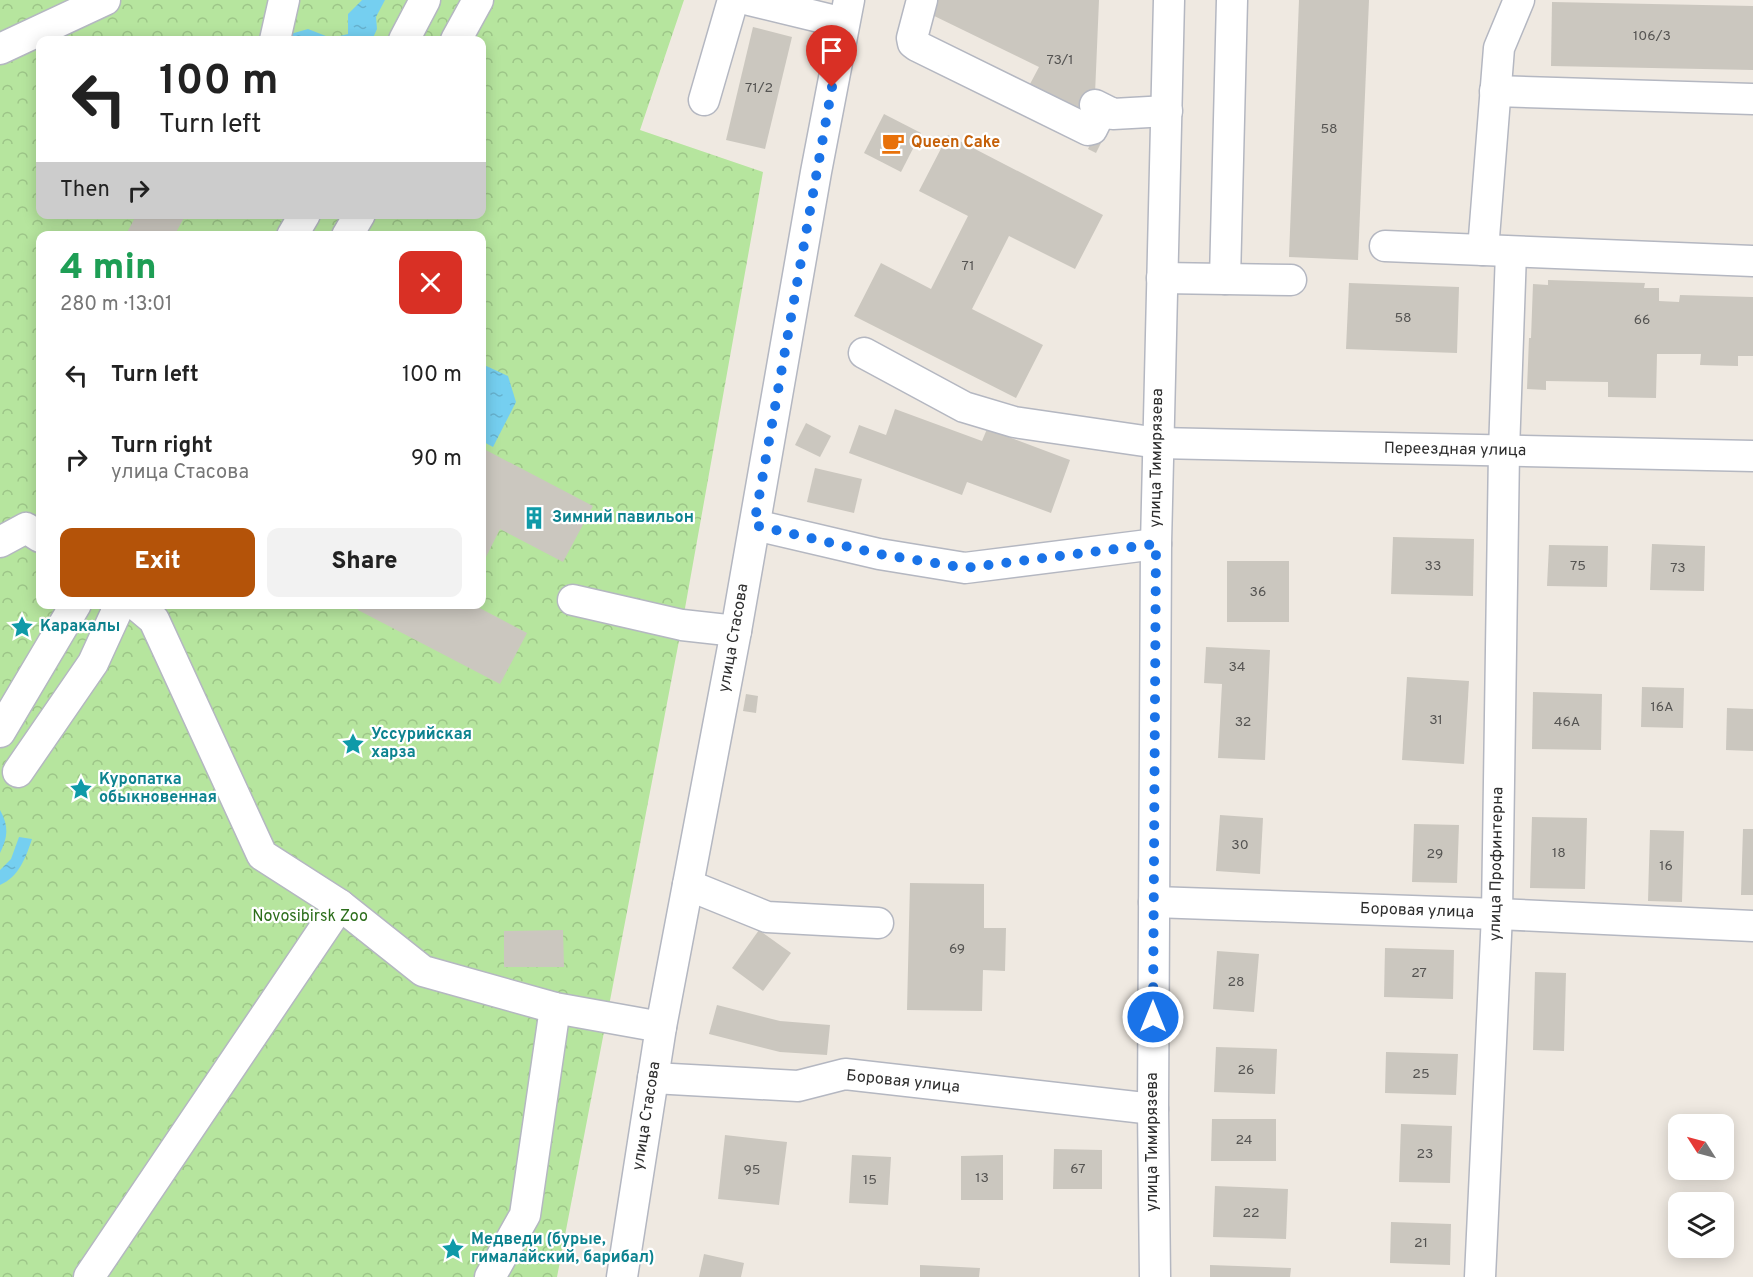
<!DOCTYPE html>
<html lang="en">
<head>
<meta charset="utf-8">
<style>
	body { margin:0; font-family:Overpass,sans-serif; background:#f2f2f2; color:#222; height:100vh; display:flex; flex-direction:column; font-size:22px; white-space:nowrap }
	* { box-sizing:border-box; margin:0 }
	p { font-size:20px; color:#767676 }
	.icon { flex:none; width:33px; height:33px; fill:none; stroke:currentColor; stroke-width:2; stroke-linecap:round; stroke-linejoin:round }
	.map { position:relative; flex:1; overflow:hidden }
	.panel { position:absolute; left:36px; top:231px; width:450px; height:378px; display:flex; flex-direction:column; background:#fff; border-radius:12px; box-shadow:0 3px 15px #0003 }
	.panel>* { flex:none }
	.guide { position:absolute; left:36px; top:36px; width:450px; height:183px; border-radius:12px; box-shadow:0 3px 15px #0003; background:#fff; color:#222; overflow:hidden }
	.needle { width:39px; rotate:306deg }
	.controls { position:absolute; left:1668px; top:1114px; display:grid; gap:12px }
	.controls a { display:grid; place-items:center; width:66px; height:66px; border-radius:12px; background:#fff; box-shadow:0 3px 15px #0003; font-size:30px }
	.pin { position:absolute; display:grid; place-items:center; width:51px; height:51px; color:#fff; margin:-62px -26px; border-radius:50% 50% 50% 0; rotate:-45deg; box-shadow:0 0 6px #0007 }
	.pin .icon { rotate:45deg }
	.me { position:absolute; width:66px; margin:-33px; rotate:0deg; stroke-linejoin:round; filter:drop-shadow(0 0 4px #0008) }
	.turn { display:flex; align-items:center; gap:21px; height:126px; padding:0 24px; font-size:27px }
	.turn .icon { width:78px; height:78px; stroke-width:2.5 }
	.turn b { display:block; font-size:42px; line-height:51px }
	.then { display:flex; align-items:center; height:57px; padding:0 24px; background:#0003; gap:12px; font-size:22px }
	.round { display:grid; place-items:center; flex:none; width:63px; height:63px; border-radius:12px; background:#f2f2f2 }
	.overview { display:flex; align-items:center; justify-content:space-between; height:102px; padding:0 24px }
	h1 { font-size:36px; font-weight:800; line-height:45px; color:#1e9e55 }
	.primary-button { display:flex; gap:12px; margin-top:auto; padding:12px 24px }
	.primary-button a { flex:1; height:69px; border-radius:12px; background:#b45309; color:#fff; font-size:24px; font-weight:800; line-height:69px; text-align:center }
	.primary-button a+a { background:#f2f2f2; color:#222 }
	ul { padding:0; list-style:none }
	li { display:flex; align-items:center; gap:18px; height:84px; padding:0 24px }
	li div { flex:1 }
	li b { display:block; font-size:22px }
	li em { font-style:normal }
	.map>svg:first-child { display:block }
	.park { fill:url(#park-crowns); fill-rule:evenodd }
	.water { fill:url(#water-ripples) }
	.building { fill:#cbc7bf }
	.lines { fill:none; stroke-linecap:round; stroke-linejoin:round }
	.minor-casing { stroke:#b4b7c1; stroke-width:33 }
	.minor { stroke:#fff; stroke-width:30 }
	.route { stroke:#1a73e8; stroke-width:10; stroke-dasharray:0 18 }
	.labels { text-anchor:middle; dominant-baseline:central; stroke-width:4.5; stroke-linejoin:round; paint-order:stroke }
	.number-label { font-size:14px; fill:#555452 }
	.food-label { font-size:16px; font-weight:bold; fill:#c56008; stroke:#fff; text-anchor:start }
	.street-label { font-size:16px; fill:#2e2e2e; stroke:#fff }
	.culture-label { font-size:16px; font-weight:bold; fill:#0d838f; stroke:#fff; text-anchor:start }
	.park-label { font-size:16px; fill:#2c6e1b; stroke:#fff }
</style>
</head>
<body>
<div class="map">
<svg width="1753" height="1277" viewBox="0 0 1753 1277">
	<defs>
		<pattern id="park-crowns" width="20" height="18" patternUnits="userSpaceOnUse" patternTransform="scale(1.5)"><rect width="20" height="18" fill="#b6e59e"/><path d="M2 6a3 3 0 1 1 6 0M12 15a3 3 0 1 1 6 0" fill="none" stroke="#9dc588"/></pattern>
		<pattern id="water-ripples" width="26" height="14" patternUnits="userSpaceOnUse" patternTransform="scale(1.5)"><rect width="26" height="14" fill="#75cff0"/><path d="M2 4q2-2 4 0t4 0M15 11q2-2 4 0t4 0" fill="none" stroke="#66b2ce"/></pattern>
	</defs>
	<rect width="100%" height="100%" fill="#efe9e1"/>
	<!-- park -->
	<path class="park" d="M0 0H684L640 130 763 172 682 625 557 1277H0ZM40 40H482V214H40ZM40 236H482V604H40Z"/>
	<!-- water -->
	<g class="water">
		<polygon points="362,0 385,0 376,17 377,29 372,40 283,40 287,35 308,29 331,38 348,34 348,14"/>
		<polygon points="482,364 508,376 516,402 493,447 482,441"/>
		<path d="M0 810C9 826 8 837 0 853Z"/>
		<path d="M19 837 32 839C26 857 19 877 0 885V870L11 859Z"/>
	</g>
	<!-- building -->
	<g class="building">
		<polygon points="930,0 1099,0 1095,94 1091,114 1030,84 1039,67 924,11"/>
		<polygon points="1299,0 1369,0 1358,260 1289,257"/>
		<polygon points="1552,2 1753,6 1753,70 1551,66"/>
		<polygon points="753,27 792,37 765,149 726,140"/>
		<polygon points="884,114 921,133 901,172 864,153"/>
		<polygon points="1102,121 1110,125 1096,153 1088,149"/>
		<polygon points="948,135 1103,215 1075,269 1009,236 972,309 1043,345 1016,398 854,316 881,263 931,289 968,216 919,191"/>
		<polygon points="137,214 186,214 174,236 125,236"/>
		<polygon points="1548,280 1645,283 1644,288 1659,288 1659,301 1679,302 1680,295 1753,297 1753,356 1738,356 1738,366 1700,365 1701,354 1657,354 1656,398 1608,397 1608,382 1546,381 1546,390 1527,389 1529,338 1531,338 1533,284 1548,285"/>
		<polygon points="1349,283 1459,287 1457,353 1346,349"/>
		<polygon points="895,409 982,441 987,429 1070,460 1051,513 967,482 962,495 849,453 859,425 886,435"/>
		<polygon points="806,423 831,436 820,457 795,445"/>
		<polygon points="482,448 593,506 563,562 500,529 482,565"/>
		<polygon points="815,468 862,479 854,513 807,502"/>
		<polygon points="1393,537 1474,539 1473,596 1391,594"/>
		<polygon points="1652,544 1705,546 1704,591 1650,590"/>
		<polygon points="1549,545 1608,546 1607,587 1547,586"/>
		<rect x="1227" y="561" width="62" height="61"/>
		<polygon points="361,604 472,604 527,633 500,684 358,610"/>
		<polygon points="1206,647 1270,650 1265,760 1218,758 1222,684 1204,683"/>
		<polygon points="1407,677 1469,681 1464,764 1402,760"/>
		<polygon points="1642,687 1684,688 1683,728 1641,727"/>
		<polygon points="1533,692 1602,694 1601,750 1532,749"/>
		<polygon points="746,694 758,696 756,713 743,711"/>
		<polygon points="1727,708 1753,709 1753,751 1726,750"/>
		<polygon points="1220,815 1263,818 1260,874 1216,871"/>
		<polygon points="1532,817 1587,818 1585,889 1530,888"/>
		<polygon points="1414,824 1459,825 1457,883 1412,882"/>
		<polygon points="1743,829 1753,829 1753,895 1741,895"/>
		<polygon points="1650,830 1684,831 1682,902 1648,901"/>
		<polygon points="910,883 984,884 984,928 1006,928 1005,971 983,970 982,1011 907,1010"/>
		<polygon points="563,930 564,967 504,967 504,931"/>
		<polygon points="759,930 791,953 763,991 732,968"/>
		<polygon points="1385,948 1454,950 1453,999 1384,997"/>
		<polygon points="1217,951 1259,954 1254,1012 1213,1009"/>
		<polygon points="1535,972 1566,973 1564,1051 1533,1050"/>
		<polygon points="717,1005 780,1021 830,1025 827,1055 780,1052 709,1034"/>
		<polygon points="1216,1047 1277,1049 1275,1094 1214,1092"/>
		<polygon points="1386,1052 1458,1054 1456,1095 1385,1093"/>
		<polygon points="1212,1119 1276,1119 1276,1161 1211,1161"/>
		<polygon points="1401,1124 1452,1126 1450,1183 1399,1182"/>
		<polygon points="725,1135 787,1142 779,1205 718,1199"/>
		<polygon points="1054,1149 1102,1150 1102,1189 1053,1189"/>
		<polygon points="852,1155 891,1157 888,1205 849,1203"/>
		<polygon points="1003,1155 1003,1200 961,1200 961,1156"/>
		<polygon points="1215,1186 1288,1189 1286,1239 1213,1237"/>
		<polygon points="1391,1222 1451,1224 1450,1265 1390,1263"/>
		<polygon points="704,1254 744,1263 741,1277 699,1277"/>
		<polygon points="920,1265 980,1268 979,1277 920,1277"/>
		<polygon points="1210,1265 1291,1268 1290,1277 1210,1277"/>
	</g>
	<g class="lines">
		<!-- minor casing -->
		<g class="minor-casing">
			<g id="minor">
				<polyline points="749,0 844,23"/>
				<polyline points="922,0 912,38 913,43 917,46 1088,130 1092,129 1102,109"/>
				<polyline points="275,40 284,0"/>
				<polyline points="404,40 425,0"/>
				<polyline points="456,40 478,0"/>
				<polyline points="0,49 105,0"/>
				<polyline points="1495,91 1753,99"/>
				<polyline points="704,100 733,0"/>
				<polyline points="1095,105 1113,114 1167,111"/>
				<polyline points="292,236 305,214"/>
				<polyline points="347,236 360,214"/>
				<polyline points="1385,246 1753,261"/>
				<polyline points="1483,250 1499,48 1519,0"/>
				<polyline points="1162,278 1291,280"/>
				<polyline points="1225,279 1232,0"/>
				<polyline points="864,353 964,407 1014,422 1158,443 1753,456"/>
				<polyline points="755,525 879,554 965,568 1156,544"/>
				<polyline points="0,542 26,528 40,537"/>
				<polyline points="573,600 682,625 736,631"/>
				<polyline points="0,732 76,604"/>
				<polyline points="18,772 93,663 120,604"/>
				<polyline points="688,885 767,917 878,923"/>
				<polyline points="1154,902 1497,914 1753,926"/>
				<polyline points="340,905 423,971 555,1008 661,1027"/>
				<polyline points="653,1078 798,1086 845,1074 1153,1109"/>
				<polyline points="89,1277 340,905 262,855 154,620 135,604"/>
				<polyline points="490,1277 525,1215 555,1008"/>
				<polyline points="622,1277 661,1027 736,631 816,172 849,0"/>
				<polyline points="1155,1277 1153,1109 1156,544 1169,0"/>
				<polyline points="1480,1277 1497,914 1504,451 1511,252"/>
			</g>
		</g>
		<!-- minor -->
		<use href="#minor" class="minor"/>
	</g>
	<g class="lines">
		<!-- route -->
		<polyline class="route" points="832,87 754,525 879,554 965,568 1156,544 1153,1017"/>
	</g>
	<!-- icons -->
	<defs>
		<g id="cafe-bare" transform="scale(1.8)"><path d="M-5.5-4.5H6V0H3Q3 3.5 0 3.5H-2.5Q-5.5 3.5-5.5 0ZM3-3.2v2h1.7v-2ZM-6 4.5H4V6H-6Z" fill="#e8710a" stroke="#fff" stroke-width="2.5" paint-order="stroke"/></g>
		<g id="building-bare" transform="scale(1.8)"><path d="M-4-6H4V6H1V3H-1V6H-4ZM-2.5-4.3h1.7v1.8h-1.7ZM.8-4.3h1.7v1.8H.8ZM-2.5-1h1.7V.8h-1.7ZM.8-1h1.7V.8H.8Z" fill="#0f9aa8" stroke="#fff" stroke-width="2.5" paint-order="stroke"/></g>
		<g id="sight-bare" transform="scale(1.8)"><path d="M0-6L1.8-2.2L6-1.7L2.9 1.2L3.7 5.4L0 3.3L-3.7 5.4L-2.9 1.2L-6-1.7L-1.8-2.2Z" fill="#0f9aa8" stroke="#fff" stroke-width="2.5" paint-order="stroke"/></g>
	</defs>
	<g fill-rule="evenodd">
		<use href="#cafe-bare" x="893" y="143"/>
		<use href="#building-bare" x="534" y="518"/>
		<use href="#sight-bare" x="22" y="627"/>
		<use href="#sight-bare" x="353" y="744"/>
		<use href="#sight-bare" x="81" y="789"/>
		<use href="#sight-bare" x="453" y="1249"/>
	</g>
	<g class="labels">
		<!-- number labels -->
		<g class="number-label">
			<text x="1652" y="36">106/3</text>
			<text x="1060" y="60">73/1</text>
			<text x="759" y="88">71/2</text>
			<text x="1329" y="129">58</text>
			<text x="968" y="266">71</text>
			<text x="1403" y="318">58</text>
			<text x="1642" y="320">66</text>
			<text x="1433" y="566">33</text>
			<text x="1578" y="566">75</text>
			<text x="1678" y="568">73</text>
			<text x="1258" y="592">36</text>
			<text x="1237" y="667">34</text>
			<text x="1662" y="707">16А</text>
			<text x="1436" y="720">31</text>
			<text x="1243" y="722">32</text>
			<text x="1567" y="722">46А</text>
			<text x="1240" y="845">30</text>
			<text x="1559" y="853">18</text>
			<text x="1435" y="854">29</text>
			<text x="1666" y="866">16</text>
			<text x="957" y="949">69</text>
			<text x="1419" y="973">27</text>
			<text x="1236" y="982">28</text>
			<text x="1246" y="1070">26</text>
			<text x="1421" y="1074">25</text>
			<text x="1244" y="1140">24</text>
			<text x="1425" y="1154">23</text>
			<text x="1078" y="1169">67</text>
			<text x="752" y="1170">95</text>
			<text x="982" y="1178">13</text>
			<text x="870" y="1180">15</text>
			<text x="1251" y="1213">22</text>
			<text x="1421" y="1243">21</text>
		</g>
		<!-- food labels -->
		<g class="food-label">
			<text x="911" y="143">Queen Cake</text>
		</g>
		<!-- street labels -->
		<g class="street-label">
			<text transform="translate(1455 450) rotate(1)">Переездная улица</text>
			<text transform="translate(1157 458) rotate(-89)">улица Тимирязева</text>
			<text transform="translate(734 638) rotate(-80)">улица Стасова</text>
			<text transform="translate(1497 864) rotate(-89)">улица Профинтерна</text>
			<text transform="translate(1417 911) rotate(2)">Боровая улица</text>
			<text transform="translate(903 1082) rotate(6)">Боровая улица</text>
			<text transform="translate(647 1116) rotate(-81)">улица Стасова</text>
			<text transform="translate(1153 1142) rotate(-90)">улица Тимирязева</text>
		</g>
		<!-- culture labels -->
		<g class="culture-label">
			<text x="552" y="518">Зимний павильон</text>
			<text x="40" y="627">Каракалы</text>
			<text x="371" y="735">Уссурийская<tspan x="371" dy="18">харза</tspan></text>
			<text x="99" y="780">Куропатка<tspan x="99" dy="18">обыкновенная</tspan></text>
			<text x="471" y="1240">Медведи (бурые,<tspan x="471" dy="18">гималайский, барибал)</tspan></text>
		</g>
		<!-- park labels -->
		<g class="park-label">
			<text x="310" y="917">Novosibirsk Zoo</text>
		</g>
	</g>
</svg>
<div class="controls">
<a><svg class="needle" viewBox="-14 -14 28 28"><path d="M0-13l5 13h-10z" fill="#e53935"/><path d="M0 13l5-13h-10z" fill="#767676"/></svg></a>
<a><svg class="icon" aria-label="layers" viewBox="0 0 24 24"><path d="M12 4l9 5-9 5-9-5zM3 14l9 5 9-5"/></svg></a>
</div>
<div class="pin" style="left:832px;top:87px;background:#d93025"><svg class="icon" aria-label="arrive" viewBox="0 0 24 24"><path d="M6 21V4h12l-3 4 3 4H6"/></svg></div>
<svg class="me" style="left:1153px;top:1017px" viewBox="-20 -20 40 40"><circle r="17" fill="#1a73e8" stroke="#fff" stroke-width="3"/><path d="M0-11L8 9 0 5-8 9z" fill="#fff"/></svg>
<div class="guide">
<div class="turn"><svg class="icon" aria-label="left" viewBox="0 0 24 24"><path d="M17 20v-9H6M10 6l-5 5 5 5"/></svg><div><b>100 m</b>Turn left</div></div>
<div class="then">Then<svg class="icon" aria-label="right" viewBox="0 0 24 24"><path d="M7 20v-9h11M14 6l5 5-5 5"/></svg></div>
</div>
<section class="panel">
<div class="overview"><div><h1>4 min</h1><p>280 m · 13:01</p></div><a class="round" style="background:#d93025;color:#fff"><svg class="icon" aria-label="close" viewBox="0 0 24 24"><path d="M6 6l12 12M18 6L6 18"/></svg></a></div>
<ul>
<li><svg class="icon" aria-label="left" viewBox="0 0 24 24"><path d="M17 20v-9H6M10 6l-5 5 5 5"/></svg><div><b>Turn left</b></div><em>100 m</em></li>
<li><svg class="icon" aria-label="right" viewBox="0 0 24 24"><path d="M7 20v-9h11M14 6l5 5-5 5"/></svg><div><b>Turn right</b><p>улица Стасова</p></div><em>90 m</em></li>
</ul>
<div class="primary-button"><a>Exit</a><a>Share</a></div>
</section>
</div>
</body>
</html>
